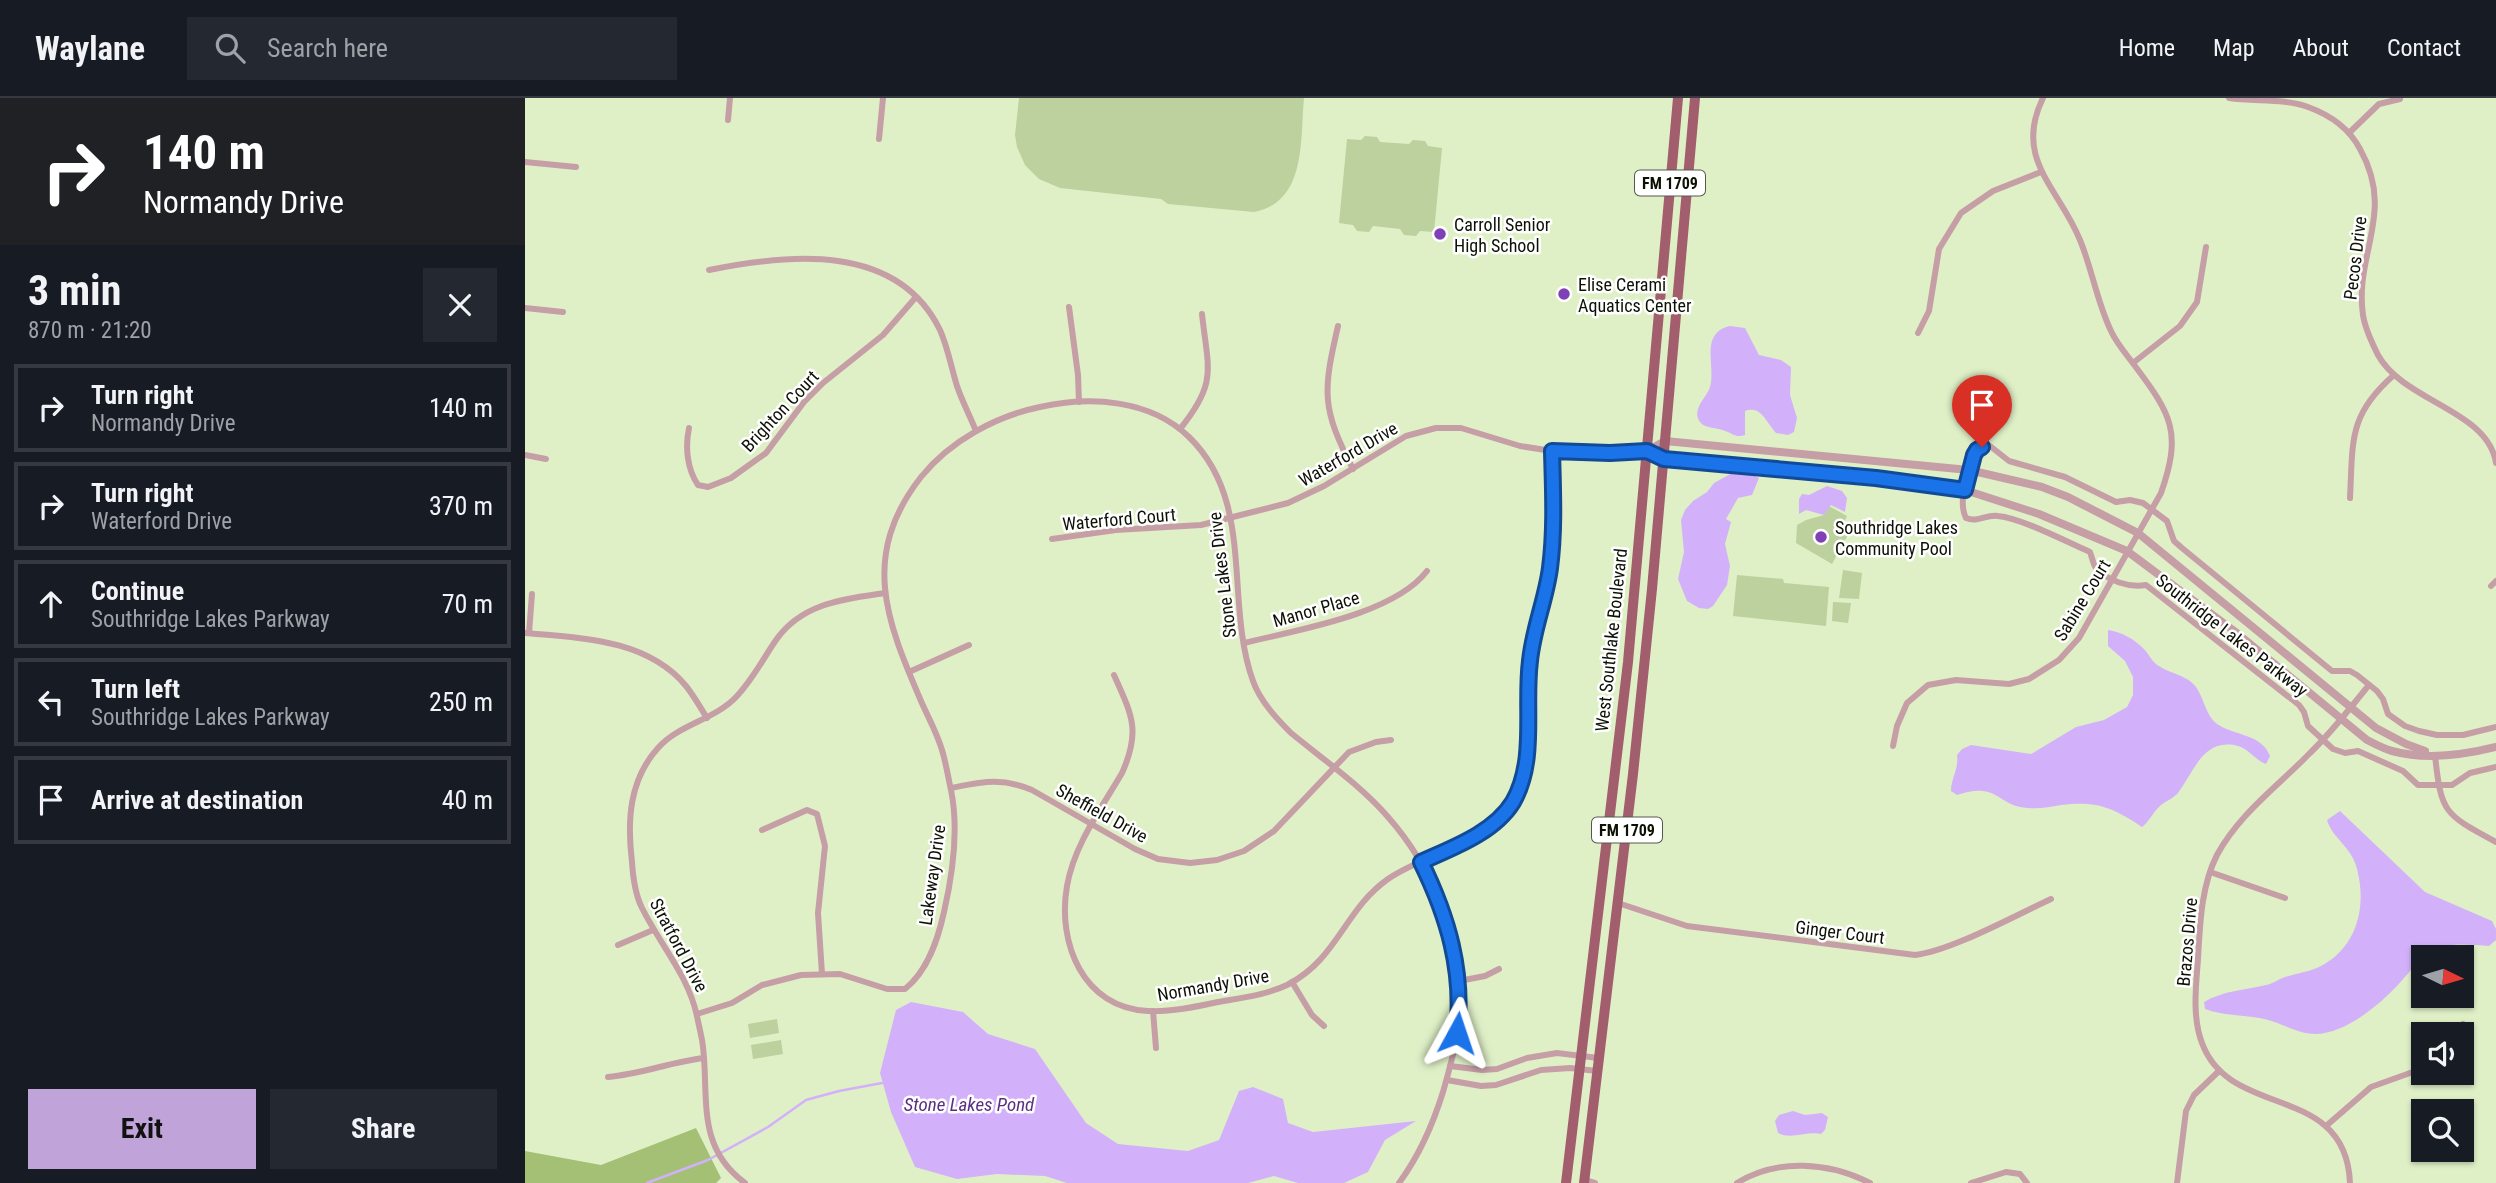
<!DOCTYPE html>
<html lang="en">
<head>
<meta charset="utf-8">
<style>
	body { margin:0; font-family:"Roboto Condensed",sans-serif; background:#242831; color:#f1f3f6; height:100vh; display:flex; flex-direction:column; font-size:26px; white-space:nowrap }
	* { box-sizing:border-box; margin:0 }
	p { font-size:23px; color:#9ea1a6 }
	.icon { flex:none; width:38px; height:38px; fill:none; stroke:currentColor; stroke-width:2; stroke-linecap:round; stroke-linejoin:round }
	.map { position:relative; flex:1; overflow:hidden }
	.panel { display:flex; flex-direction:column; background:#171b24; width:525px }
	.panel>* { flex:none }
	.banner { background:#202124; color:#fff; overflow:hidden }
	.needle { width:46px; rotate:95deg }
	.tools { position:absolute; left:1886px; top:847px; display:grid; gap:14px }
	.tools a { display:grid; place-items:center; width:63px; height:63px; border-radius:0px; background:#171b24; box-shadow:0 2px 5px #0004; font-size:35px }
	.pin { position:absolute; display:grid; place-items:center; width:60px; height:60px; color:#fff; margin:-72px -30px; border-radius:50% 50% 50% 0; rotate:-45deg; box-shadow:0 0 7px #0007 }
	.pin .icon { rotate:45deg }
	.me { position:absolute; width:77px; margin:-38px; rotate:5deg; stroke-linejoin:round; filter:drop-shadow(0 0 5px #0008) }
	.turn { display:flex; align-items:center; gap:24px; height:147px; padding:0 28px; font-size:32px }
	.turn .icon { width:91px; height:91px; stroke-width:2.5 }
	.turn b { display:block; font-size:49px; line-height:60px }
	.round { display:grid; place-items:center; flex:none; width:74px; height:74px; border-radius:0px; background:#242831 }
	.headline { display:flex; align-items:center; justify-content:space-between; height:119px; padding:0 28px }
	h1 { font-size:42px; font-weight:700; line-height:52px }
	.primary-button { display:flex; gap:14px; margin-top:auto; padding:14px 28px }
	.primary-button a { flex:1; height:80px; border-radius:0px; background:#bfa3d9; color:#111; font-size:28px; font-weight:700; line-height:80px; text-align:center }
	.primary-button a+a { background:#242831; color:#f1f3f6 }
	ul { padding:0; list-style:none }
	li { display:flex; align-items:center; gap:21px; height:88px; margin:0 14px 10px; padding:0 14px; border:4px solid #363941; border-radius:0px }
	li div { flex:1 }
	li b { display:block; font-size:26px }
	li em { font-style:normal }
	header { display:flex; align-items:center; gap:42px; box-sizing:border-box; height:98px; padding:0 35px; background:#171b24; border-bottom:2px solid #363941 }
	header strong { font-size:33px }
	nav { display:flex; gap:38px; margin-inline-start:auto; font-size:24px }
	.search { width:490px; height:63px; background:#242831; display:flex; align-items:center; gap:18px; box-sizing:border-box; padding:0 24px; border-radius:0px; color:#9ea1a6; font-size:26px }
	main { display:flex; flex:1; min-height:0 }
	.map>svg:first-child { display:block }
	.green { fill:#bcd19d }
	.forest { fill:#a3c074 }
	.water { fill:#d3b1fa }
	.lines { fill:none; stroke-linecap:round; stroke-linejoin:round }
	.stream { stroke:#d3b1fa; stroke-width:2.5 }
	.minor { stroke:#c69ea6; stroke-width:6 }
	.tertiary { stroke:#c69ea6; stroke-width:8 }
	.primary { stroke:#a35e6e; stroke-width:10 }
	.route-casing { stroke:#114b97; stroke-width:18 }
	.route { stroke:#1a73e8; stroke-width:12 }
	.poi-dot { fill:#8141b6; stroke:#fff; stroke-width:2.5 }
	.labels { text-anchor:middle; dominant-baseline:central; stroke-width:5; stroke-linejoin:round; paint-order:stroke }
	.shield { fill:#fff; stroke:#55584f; stroke-width:2 }
	.shield-label { font-size:16px; font-weight:bold; fill:#0c1104 }
	.poi-label { font-size:18px; fill:#0c1104; stroke:#fff; text-anchor:start }
	.street-label { font-size:18px; fill:#0c1104; stroke:#fff }
	.water-label { font-size:19px; font-style:italic; fill:#5b2e82; stroke:#fff }
</style>
</head>
<body>
<header>
<strong>Waylane</strong>
<div class="search"><svg class="icon" aria-label="search" viewBox="0 0 24 24"><circle cx="10" cy="10" r="6"/><path d="M15 15l6 6"/></svg>Search here</div>
<nav><a>Home</a><a>Map</a><a>About</a><a>Contact</a></nav>
</header>
<main>
<section class="panel">
<div class="banner">
<div class="turn"><svg class="icon" aria-label="right" viewBox="0 0 24 24"><path d="M7 20v-9h11M14 6l5 5-5 5"/></svg><div><b>140 m</b>Normandy Drive</div></div>
</div>
<div class="headline"><div><h1>3 min</h1><p>870 m · 21:20</p></div><a class="round"><svg class="icon" aria-label="close" viewBox="0 0 24 24"><path d="M6 6l12 12M18 6L6 18"/></svg></a></div>
<ul>
<li><svg class="icon" aria-label="right" viewBox="0 0 24 24"><path d="M7 20v-9h11M14 6l5 5-5 5"/></svg><div><b>Turn right</b><p>Normandy Drive</p></div><em>140 m</em></li>
<li><svg class="icon" aria-label="right" viewBox="0 0 24 24"><path d="M7 20v-9h11M14 6l5 5-5 5"/></svg><div><b>Turn right</b><p>Waterford Drive</p></div><em>370 m</em></li>
<li><svg class="icon" aria-label="ahead" viewBox="0 0 24 24"><path d="M12 20V5M6 11l6-6 6 6"/></svg><div><b>Continue</b><p>Southridge Lakes Parkway</p></div><em>70 m</em></li>
<li><svg class="icon" aria-label="left" viewBox="0 0 24 24"><path d="M17 20v-9H6M10 6l-5 5 5 5"/></svg><div><b>Turn left</b><p>Southridge Lakes Parkway</p></div><em>250 m</em></li>
<li><svg class="icon" aria-label="arrive" viewBox="0 0 24 24"><path d="M6 21V4h12l-3 4 3 4H6"/></svg><div><b>Arrive at destination</b></div><em>40 m</em></li>
</ul>
<div class="primary-button"><a>Exit</a><a>Share</a></div>
</section>
<div class="map">
<svg width="1971" height="1085" viewBox="0 0 1971 1085">
	<rect width="100%" height="100%" fill="#dff0c7"/>
	<!-- green -->
	<g class="green">
		<path d="M494 0H779C775 42 782 104 729 114L643 106 636 101 535 90 514 81 500 67 492 49 490 37Z"/>
		<polygon points="840,38 852,39 855,44 884,46 888,42 900,43 903,48 917,50 909,134 895,133 891,138 879,137 875,131 848,128 844,134 832,133 828,127 814,125 822,41 836,42"/>
		<polygon points="1304,408 1322,418 1317,428 1325,433 1307,466 1271,445 1272,427 1281,422 1299,417"/>
		<polygon points="1318,472 1337,475 1334,501 1314,500"/>
		<polygon points="1212,477 1258,481 1259,485 1304,489 1301,528 1208,518"/>
		<polygon points="1308,504 1326,505 1323,525 1307,523"/>
		<polygon points="252,921 254,935 225,940 223,926"/>
		<polygon points="256,942 258,956 228,961 226,947"/>
	</g>
	<!-- forest -->
	<polygon class="forest" points="171,1030 196,1080 191,1085 0,1085 0,1053 76,1067"/>
	<!-- water -->
	<g class="water">
		<path d="M1205 228 1220 230 1234 257 1256 262 1266 269 1265 297 1272 320 1269 334 1263 337 1251 335C1241 324 1236 307 1220 313V337C1210 340 1209 336 1200 333 1192 329 1180 331 1175 324 1166 311 1181 301 1185 289 1191 268 1174 235 1205 228Z"/>
		<polygon points="1207,375 1228,377 1234,380 1227,397 1213,400 1201,421 1206,424 1200,446 1205,468 1202,487 1188,508 1183,511 1174,510 1162,503 1153,481 1159,454 1156,422 1160,412 1168,403 1182,394 1189,385"/>
		<polygon points="1302,388 1317,393 1322,400 1320,414 1306,407 1299,417 1281,412 1274,416 1274,401 1277,396 1284,397"/>
		<path d="M1583 532C1597 534 1609 541 1620 552 1625 558 1627 564 1634 568 1646 576 1662 577 1671 589 1679 600 1681 618 1692 626 1710 638 1737 636 1745 658L1741 666C1730 662 1724 651 1713 648 1678 639 1669 674 1653 695 1648 701 1640 703 1635 708 1627 715 1625 723 1617 729 1587 709 1571 703 1536 707 1525 709 1514 711 1503 710 1469 707 1475 683 1432 697L1426 693C1426 680 1434 671 1432 657L1437 651 1446 647 1506 656 1551 629 1579 622 1602 609 1608 597V579L1600 563 1583 548Z"/>
		<path d="M1815 713 1900 794 1967 823 1971 831V842L1964 848C1950 847 1935 845 1921 848 1896 853 1885 876 1868 892 1849 911 1818 936 1790 936 1774 936 1758 926 1743 922 1722 916 1701 919 1680 911L1679 904C1697 893 1720 892 1741 887 1748 886 1753 881 1760 879 1772 875 1785 874 1796 868 1832 849 1842 809 1832 771 1827 749 1807 740 1802 722Z"/>
		<polygon points="386,904 438,914 463,936 510,951 561,1025 593,1046 663,1053 694,1042 714,993 728,989 758,1001 763,1025 788,1034 891,1023 860,1042 843,1074 819,1085 773,1085 749,1078 723,1085 542,1085 520,1078 472,1076 432,1081 390,1069 366,1014 355,975 371,912"/>
		<path d="M1268 1013 1280 1017 1297 1015 1303 1019 1300 1032 1296 1036C1281 1033 1266 1042 1253 1035L1250 1023 1254 1017Z"/>
	</g>
	<g class="lines">
		<!-- stream -->
		<polyline class="stream" points="122,1085 183,1062 243,1029 281,1002 314,993 357,985"/>
		<!-- minor -->
		<g class="minor">
			<path d="M1704 0C1729 4 1759 0 1783 9 1805 17 1824 30 1835 51 1871 115 1829 156 1838 217 1840 231 1847 245 1853 257 1879 304 1963 312 1971 365"/>
			<polyline points="203,22 205,0"/>
			<polyline points="1824,35 1854,6 1875,1"/>
			<polyline points="354,41 358,0"/>
			<polyline points="0,64 51,69"/>
			<path d="M184 172C263 156 372 144 415 232 423 250 426 269 432 288 437 303 445 318 451 333"/>
			<polyline points="544,209 553,277 554,304"/>
			<polyline points="0,210 38,214"/>
			<path d="M813 228C798 293 796 310 828 371"/>
			<polyline points="1393,235 1404,213 1414,151 1436,115 1468,93 1516,74"/>
			<polyline points="1608,265 1655,228 1672,204 1681,149"/>
			<path d="M164 330C160 349 162 371 173 387L183 389 206 380 241 355 279 304 298 285 358 237 391 199"/>
			<path d="M655 331C693 284 683 272 677 216"/>
			<polyline points="0,357 21,361"/>
			<path d="M1825 400C1828 343 1823 317 1869 277"/>
			<polyline points="527,441 591,432 676,427 763,405 799,388 881,338 911,330 936,330 995,348 1027,353 1085,355 1122,353"/>
			<polyline points="1966,488 1971,483"/>
			<path d="M0 535C56 540 122 541 161 588 169 598 175 609 182 620"/>
			<polyline points="4,535 7,496"/>
			<path d="M719 545C771 532 868 517 902 473"/>
			<polyline points="384,574 444,547"/>
			<path d="M589 577C607 617 616 633 597 675 576 711 549 747 542 788 532 845 558 910 623 913 646 914 670 909 693 904 716 900 741 897 762 887 813 861 819 812 863 781 902 754 962 747 988 704 1012 663 1000 610 1004 564 1008 533 1020 504 1025 473 1031 434 1028 392 1027 353"/>
			<path d="M1971 629 1938 637H1912L1894 633 1880 628 1863 616 1858 601 1852 593 1832 577 1825 573H1807L1657 450 1649 443 1642 423 1618 405 1605 402 1591 404 1540 379 1484 363 1465 348 1452 352C1444 368 1432 403 1441 420 1453 425 1461 416 1473 418 1496 420 1542 444 1565 454 1567 459 1568 466 1571 470 1583 483 1604 490 1621 487L1774 607 1779 614 1783 628 1808 651 1820 655 1833 653 1878 673 1893 687H1927L1945 675 1971 669"/>
			<path d="M1368 648 1372 628 1382 605 1403 587 1431 582 1484 586 1504 581 1534 562 1554 540 1636 395C1657 335 1647 317 1610 268 1602 257 1592 246 1586 233 1572 204 1567 171 1555 142 1534 90 1488 61 1518 0"/>
			<path d="M1910 657C1916 715 1919 716 1971 744"/>
			<path d="M426 690C457 684 476 679 507 692L610 751 633 761 665 765 692 762 719 753 749 733 824 654 851 644 866 642"/>
			<polyline points="237,732 282,712 292,716 300,748 293,815 297,876"/>
			<polyline points="1685,774 1760,800"/>
			<path d="M1093 805 1162 828 1390 857C1426 853 1491 817 1526 801"/>
			<polyline points="93,847 128,832"/>
			<polyline points="934,883 960,878 974,871"/>
			<polyline points="767,884 787,917 799,928"/>
			<polyline points="628,913 631,950"/>
			<path d="M172 916 207 905 237 887 276 877 315 876 362 891H380C403 873 413 841 419 814 428 775 434 731 426 692 423 679 421 665 417 652 412 635 403 619 396 603 361 522 335 457 396 379 425 343 471 318 515 309 565 298 625 301 664 339 731 404 699 503 728 583 735 603 752 621 766 635 799 662 835 687 863 719 907 769 936 838 935 905 935 934 926 966 918 994 908 1026 894 1058 874 1085"/>
			<polyline points="1933,936 1938,926"/>
			<polyline points="925,968 957,972 972,971 1002,960 1032,955 1073,960"/>
			<path d="M83 979C116 976 146 964 179 960"/>
			<polyline points="922,982 956,988 971,987 1016,972 1045,970 1072,973"/>
			<polyline points="1801,1028 1846,989 1899,970"/>
			<polyline points="1059,1082 1070,1085"/>
			<path d="M220 1085C171 1049 184 1001 178 949 177 939 174 929 172 918 163 877 136 848 117 810 110 796 108 780 107 764 102 723 104 682 133 650 154 626 190 622 212 598 228 581 238 561 251 542 277 505 319 501 360 495"/>
			<path d="M1212 1085C1252 1060 1304 1064 1345 1085"/>
			<polyline points="1446,1085 1481,1074 1495,1076 1502,1085"/>
			<polyline points="1652,1085 1661,1013 1669,997 1694,973"/>
			<path d="M1825 1085C1821 984 1705 1022 1677 945 1667 919 1671 888 1673 861 1675 827 1676 788 1692 757 1714 716 1753 688 1785 655 1807 634 1825 610 1844 587"/>
		</g>
		<!-- tertiary -->
		<g class="tertiary">
			<path d="M1122 353 1139 361 1351 380 1440 392 1514 416 1602 453 1713 536 1842 642C1850 646 1859 651 1867 653 1900 662 1939 657 1971 649"/>
			<polyline points="1122,353 1140,343 1444,372 1517,389 1543,399 1613,435 1851,630 1881,646 1900,653"/>
		</g>
		<!-- primary -->
		<g class="primary">
			<polyline points="1041,1085 1103,564 1153,0"/>
			<polyline points="1059,1085 1108,676 1127,491 1170,0"/>
		</g>
	</g>
	<g class="lines">
		<!-- route casing -->
		<g class="route-casing">
			<path id="route" d="M932 935C939 873 923 819 896 764 927 750 969 735 988 704 1012 662 999 609 1005 563 1008 531 1021 501 1025 470 1030 431 1028 392 1027 353L1085 355 1122 353 1139 361 1351 380 1440 392 1449 357 1452 352 1457 349"/>
		</g>
		<!-- route -->
		<use href="#route" class="route"/>
	</g>
	<!-- markers -->
	<g class="poi-dot">
		<circle cx="915" cy="136" r="7"/>
		<circle cx="1039" cy="196" r="7"/>
		<circle cx="1296" cy="439" r="7"/>
	</g>
	<g class="labels">
		<!-- shield labels -->
		<g class="shield">
			<rect x="1110" y="72.5" width="70" height="25" rx="5"/>
			<rect x="1067" y="719.5" width="70" height="25" rx="5"/>
		</g>
		<g class="shield-label">
			<text x="1145" y="85">FM 1709</text>
			<text x="1102" y="732">FM 1709</text>
		</g>
		<!-- poi labels -->
		<g class="poi-label">
			<text x="929" y="126">Carroll Senior<tspan x="929" dy="21">High School</tspan></text>
			<text x="1053" y="186">Elise Cerami<tspan x="1053" dy="21">Aquatics Center</tspan></text>
			<text x="1310" y="429">Southridge Lakes<tspan x="1310" dy="21">Community Pool</tspan></text>
		</g>
		<!-- street labels -->
		<g class="street-label">
			<text transform="translate(1830 160) rotate(-83)">Pecos Drive</text>
			<text transform="translate(255 313) rotate(-47)">Brighton Court</text>
			<text transform="translate(823 356) rotate(-30)">Waterford Drive</text>
			<text transform="translate(594 421) rotate(-5)">Waterford Court</text>
			<text transform="translate(697 477) rotate(-97)">Stone Lakes Drive</text>
			<text transform="translate(1557 502) rotate(-59)">Sabine Court</text>
			<text transform="translate(791 511) rotate(-16)">Manor Place</text>
			<text transform="translate(1707 537) rotate(38)">Southridge Lakes Parkway</text>
			<text transform="translate(1086 542) rotate(-84)">West Southlake Boulevard</text>
			<text transform="translate(577 715) rotate(29)">Sheffield Drive</text>
			<text transform="translate(407 777) rotate(-82)">Lakeway Drive</text>
			<text transform="translate(1315 834) rotate(7)">Ginger Court</text>
			<text transform="translate(1662 844) rotate(-85)">Brazos Drive</text>
			<text transform="translate(154 847) rotate(62)">Stratford Drive</text>
			<text transform="translate(688 887) rotate(-10)">Normandy Drive</text>
		</g>
		<!-- water labels -->
		<g class="water-label">
			<text x="444" y="1006">Stone Lakes Pond</text>
		</g>
	</g>
</svg>
<div class="tools">
<a><svg class="needle" viewBox="-14 -14 28 28"><path d="M0-13l5 13h-10z" fill="#e53935"/><path d="M0 13l5-13h-10z" fill="#9ea1a6"/></svg></a>
<a><svg class="icon" aria-label="sound" viewBox="0 0 24 24"><path d="M4 9h4l5-4v14l-5-4H4zM17 9q2 3 0 6"/></svg></a>
<a><svg class="icon" aria-label="search" viewBox="0 0 24 24"><circle cx="10" cy="10" r="6"/><path d="M15 15l6 6"/></svg></a>
</div>
<div class="pin" style="left:1457px;top:349px;background:#d93025"><svg class="icon" aria-label="arrive" viewBox="0 0 24 24"><path d="M6 21V4h12l-3 4 3 4H6"/></svg></div>
<svg class="me" style="left:932px;top:935px" viewBox="-20 -20 40 40"><path d="M0-17L14 15 0 8-14 15z" fill="#1a73e8" stroke="#fff" stroke-width="4"/></svg>
</div>
</main>
</body>
</html>
